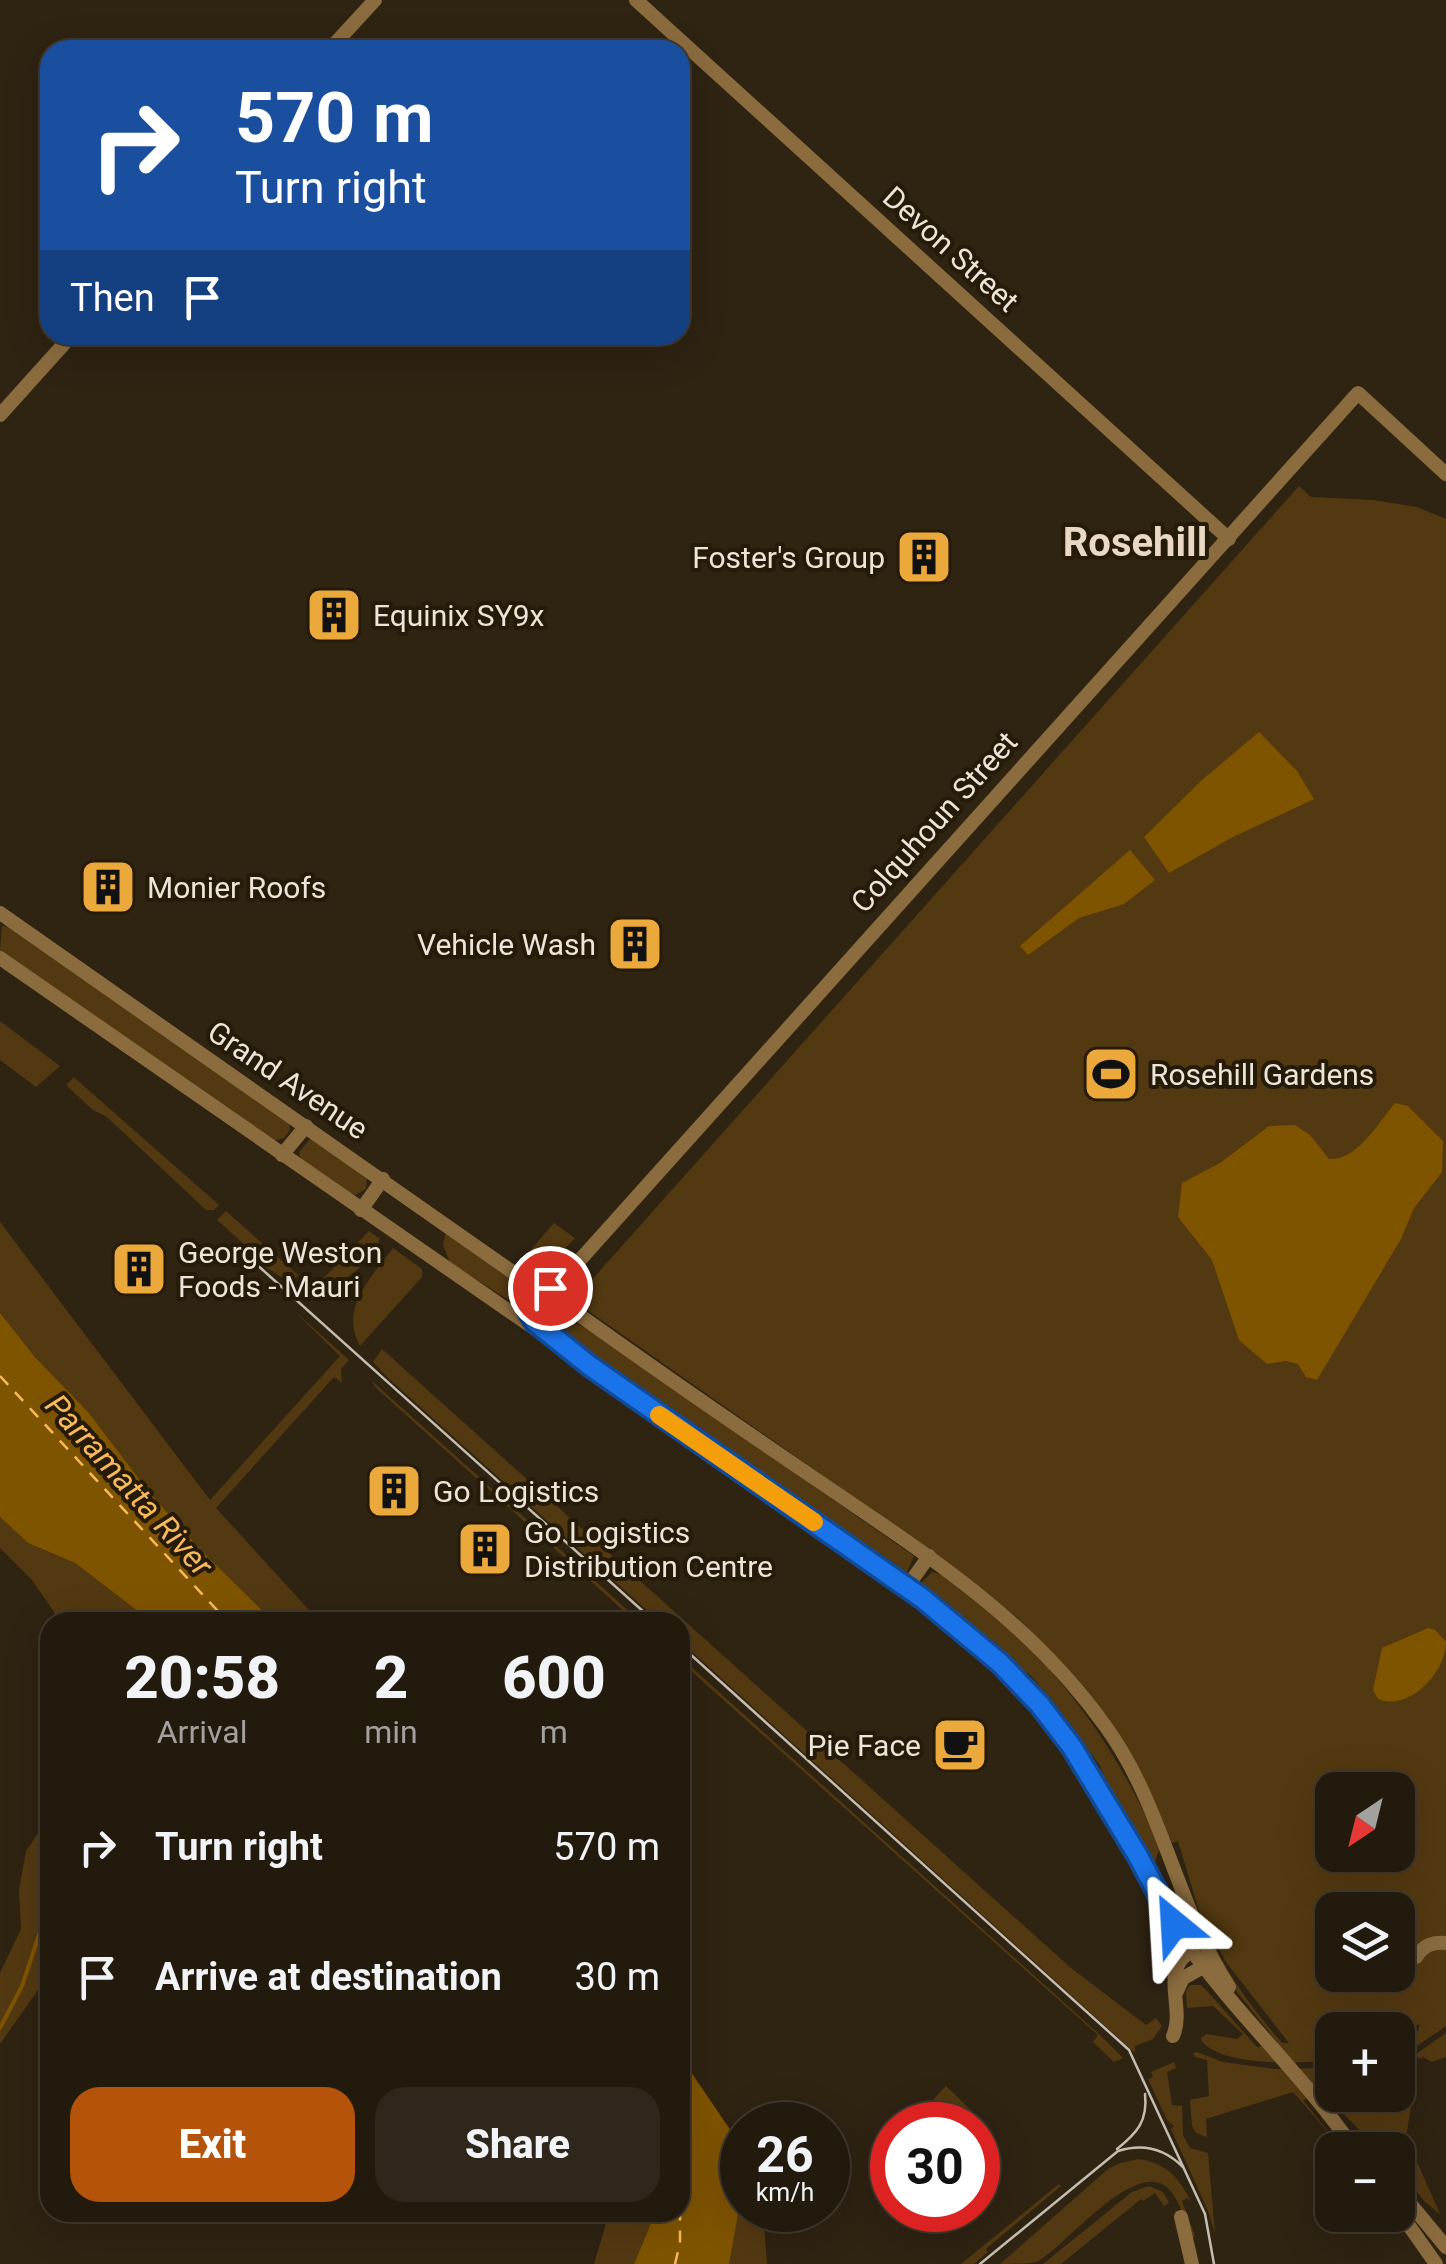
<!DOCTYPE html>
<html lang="en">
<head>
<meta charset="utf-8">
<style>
	body { margin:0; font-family:Roboto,sans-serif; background:#2f271c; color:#f1f3f6; height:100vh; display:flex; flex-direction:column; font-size:38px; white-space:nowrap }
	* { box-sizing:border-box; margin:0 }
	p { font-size:32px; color:#a3a19e }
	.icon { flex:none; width:55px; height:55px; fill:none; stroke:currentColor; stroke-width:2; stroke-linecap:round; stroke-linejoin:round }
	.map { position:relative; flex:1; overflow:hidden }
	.panel { position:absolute; left:40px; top:1612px; width:650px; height:610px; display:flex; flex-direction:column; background:#231a0e; border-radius:30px; box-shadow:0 10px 40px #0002,0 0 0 2px #40382e }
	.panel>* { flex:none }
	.guide { position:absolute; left:40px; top:40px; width:650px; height:305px; border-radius:30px; box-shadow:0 10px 40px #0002,0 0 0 2px #40382e; background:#1a4fa0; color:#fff; overflow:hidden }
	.needle { width:65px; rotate:215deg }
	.tools { position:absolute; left:1315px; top:1772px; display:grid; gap:20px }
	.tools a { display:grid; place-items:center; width:100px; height:100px; border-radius:20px; background:#231a0e; box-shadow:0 10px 40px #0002,0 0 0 2px #40382e; font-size:50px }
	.speed { position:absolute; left:720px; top:2102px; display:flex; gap:20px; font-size:50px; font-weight:700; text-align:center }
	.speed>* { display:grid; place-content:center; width:130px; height:130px; border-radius:50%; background:#231a0e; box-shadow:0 10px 40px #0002,0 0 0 2px #40382e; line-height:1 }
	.speed small { font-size:25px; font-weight:400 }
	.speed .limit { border:15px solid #d22; background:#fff; color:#111 }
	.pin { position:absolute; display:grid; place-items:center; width:85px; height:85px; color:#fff; margin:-42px; border:5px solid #fff; border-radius:50%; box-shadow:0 2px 10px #0007 }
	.me { position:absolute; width:110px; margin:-55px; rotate:333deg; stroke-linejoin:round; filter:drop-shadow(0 0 8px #0008) }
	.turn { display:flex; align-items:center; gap:35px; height:210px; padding:0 30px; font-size:45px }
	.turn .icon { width:130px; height:130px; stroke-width:2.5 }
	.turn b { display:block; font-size:70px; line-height:85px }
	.then { display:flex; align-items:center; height:95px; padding:0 30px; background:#0003; gap:20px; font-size:38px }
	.eta { display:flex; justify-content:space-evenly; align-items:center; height:170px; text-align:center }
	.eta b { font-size:60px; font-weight:800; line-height:70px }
	.primary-button { display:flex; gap:20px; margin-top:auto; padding:20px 30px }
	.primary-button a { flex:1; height:115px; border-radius:30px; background:#b45309; color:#fff; font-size:40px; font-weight:800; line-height:115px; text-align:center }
	.primary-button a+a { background:#2f271c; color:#f1f3f6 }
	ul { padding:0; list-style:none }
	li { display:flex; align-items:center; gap:30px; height:130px; padding:0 30px }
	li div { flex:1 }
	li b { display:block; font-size:38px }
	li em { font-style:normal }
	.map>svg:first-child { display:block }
	.green { fill:#533911; fill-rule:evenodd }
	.water { fill:#7f5400 }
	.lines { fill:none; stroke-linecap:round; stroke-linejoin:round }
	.stream { stroke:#7f5400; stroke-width:4 }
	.ferry { stroke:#f8b95b; stroke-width:2.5; stroke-dasharray:12 10; stroke-linecap:butt }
	.minor { stroke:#8b6c3f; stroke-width:14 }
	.tram { stroke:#c6bdb1; stroke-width:2.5 }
	.route-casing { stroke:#114b97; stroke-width:25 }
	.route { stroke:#1a73e8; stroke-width:18 }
	.slow { stroke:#f59e0b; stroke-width:18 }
	.labels { text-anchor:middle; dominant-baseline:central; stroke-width:8; stroke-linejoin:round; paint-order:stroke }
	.street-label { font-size:30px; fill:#ede5da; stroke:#261a09 }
	.poi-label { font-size:30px; fill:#ede5da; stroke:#261a09; text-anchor:start }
	.water-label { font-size:32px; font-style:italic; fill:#f8b95b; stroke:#261a09 }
	.district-label { font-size:40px; font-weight:bold; fill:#e9d8c3; stroke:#261a09 }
</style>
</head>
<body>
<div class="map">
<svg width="1446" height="2264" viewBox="0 0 1446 2264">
	<rect width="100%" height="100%" fill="#2f2312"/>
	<!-- green -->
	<g class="green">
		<path d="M1299 486 1311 497 1374 500 1417 507 1446 519V2026L1414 2048 1410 2038 1416 2036 1420 2024 1398 2033V2030H1332V2061C1298 2062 1227 2068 1202 2042L1201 2038 1206 2034 1237 2039 1243 2034 1213 2006 1187 2008 1186 1991 1190 1985H1201L1207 1991 1257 2047 1278 2043 1237 1992 1209 1944 1178 1841 1172 1843 1135 1764 1074 1676 1018 1618 926 1548 563 1293 567 1282 581 1292ZM1332 1790H1398V1855H1332ZM1332 1910H1398V1975H1332ZM1206 1925 1226 1962 1289 2043H1282C1252 2008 1222 1969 1206 1925Z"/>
		<polygon points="2,926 9,927 289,1123 290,1130 284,1138 273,1141 0,951"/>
		<polygon points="0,1021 60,1066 36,1087 0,1060"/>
		<polygon points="74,1077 77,1080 219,1205 214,1210 206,1210 107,1117 93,1110 66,1085"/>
		<polygon points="310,1139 318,1140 367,1175 366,1189 355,1195 349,1193 301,1160 299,1152"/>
		<polygon points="226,1211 298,1275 292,1284 261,1264 263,1261 217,1220"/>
		<polygon points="0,1222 210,1500 340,1356 292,1309 349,1360 341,1369 342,1383 334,1377 216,1508 320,1622 274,1622 200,1549 149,1492 89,1413 35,1357 4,1319 0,1313"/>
		<polygon points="554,1223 575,1238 545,1269 531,1258 523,1259"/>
		<path d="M369 1231 380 1239 378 1242 381 1245C361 1268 340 1291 307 1288L315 1287Z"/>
		<polygon points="446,1232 474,1247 530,1289 520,1307 450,1263 443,1245"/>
		<path d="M393 1248 422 1269V1277L360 1346C339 1308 371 1278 393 1248Z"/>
		<polygon points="560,1315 589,1330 914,1556 907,1572 901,1575 587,1359 545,1323"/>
		<polygon points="382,1349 1071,1968 1146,2025 1156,2018 1162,2026 1153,2039 1135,2046 1135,2053 680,1641 680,1622 660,1622 389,1379 373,1362"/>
		<polygon points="372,1381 641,1622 636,1622 375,1387"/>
		<polygon points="0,1517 28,1543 75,1563 139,1612 146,1622 61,1622 32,1580 0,1548"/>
		<path d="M932 1572 945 1576C967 1594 991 1611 1011 1631 1077 1691 1125 1766 1160 1847L1152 1871 1113 1803 1100 1766 1059 1709 1031 1676 926 1595 920 1584Z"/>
		<polygon points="680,1657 1099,2034 1123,2058 1114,2062 1093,2042 1098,2035 680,1661"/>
		<polygon points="50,1816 50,1983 45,1980 0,2044 0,1973 21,1929 19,1890 26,1851"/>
		<polygon points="1446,2033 1446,2057 1432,2062 1423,2057 1418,2059 1416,2054"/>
		<polygon points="1197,2052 1223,2062 1274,2069 1332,2068 1332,2095 1398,2095 1398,2057 1407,2055 1416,2076 1406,2137 1440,2214 1425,2202 1398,2168 1398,2150 1379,2150 1324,2094 1303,2100 1334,2139 1293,2092 1206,2119 1207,2137 1196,2133 1192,2126 1190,2100 1209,2096 1207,2060 1195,2057 1193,2053"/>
		<polygon points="1174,2062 1176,2068 1167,2072 1172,2105 1182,2106 1183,2135 1190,2148 1208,2153 1215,2233 1208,2211 1171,2129 1174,2126 1167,2120 1148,2079 1153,2077 1151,2072"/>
		<polygon points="946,2086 972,2111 959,2125 909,2125"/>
		<path d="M1139 2159C1166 2163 1180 2178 1191 2202L1187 2198 1182 2201 1195 2236 1192 2238C1185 2223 1180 2201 1169 2189 1136 2156 1067 2245 1037 2262 1028 2264 1011 2264 1000 2264L1108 2169 1120 2163Z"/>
		<polygon points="742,2166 742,2210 763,2210 767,2264 729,2264"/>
		<polygon points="1059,2184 1061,2186 986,2249 988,2252 974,2264 961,2264"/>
		<polygon points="1149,2186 1163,2192 1169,2203 1164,2206 1155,2193 1143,2201 1141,2199 1061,2264 1043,2264 1132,2192"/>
		<polygon points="609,2213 648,2213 651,2223 634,2264 594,2264"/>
	</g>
	<!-- water -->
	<g class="water">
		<polygon points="1259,732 1297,771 1314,799 1231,838 1169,873 1144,837 1202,780"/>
		<polygon points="1130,850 1155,880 1124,904 1079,918 1028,955 1020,946"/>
		<path d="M1395 1103 1408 1106 1443 1141 1442 1172 1414 1208 1401 1239 1317 1380 1306 1377 1298 1364 1286 1361 1267 1364 1239 1340 1212 1260 1178 1217 1182 1183 1220 1163 1269 1126 1295 1125 1310 1135 1329 1159C1357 1161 1378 1123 1395 1103Z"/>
		<polygon points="0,1313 35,1357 89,1413 149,1492 200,1549 274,1622 146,1622 139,1612 75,1563 28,1543 0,1517"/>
		<path d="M1428 1628 1435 1630 1446 1642C1446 1673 1408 1712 1378 1699L1373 1690 1382 1648Z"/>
		<polygon points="680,2056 742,2147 740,2203 729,2264 634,2264 651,2223 648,2213 680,2212"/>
	</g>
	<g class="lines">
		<!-- stream -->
		<polyline class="stream" points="0,2028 22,1986 40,1932 50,1866"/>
		<!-- ferry -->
		<g class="ferry">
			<polyline points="0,1376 228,1622"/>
			<polyline points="675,2264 680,2243 680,2202"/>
		</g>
		<!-- minor -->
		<g class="minor">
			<polyline points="636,0 1229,539"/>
			<polyline points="329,50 375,0"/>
			<polyline points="0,415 72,335"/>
			<polyline points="0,913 511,1271 547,1287"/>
			<path d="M0 958 907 1587C1015 1662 1069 1737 1134 1850 1152 1880 1165 1915 1186 1943 1238 2016 1305 2077 1355 2150"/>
			<polyline points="282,1155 306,1126"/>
			<polyline points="361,1210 383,1179"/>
			<path d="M547 1287 557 1295C559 1311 548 1318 533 1319L529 1301 537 1290Z"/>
			<polyline points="553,1290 1358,393 1446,474"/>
			<path d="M557 1295 571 1309C653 1368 736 1425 820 1482 928 1556 1028 1618 1106 1727 1163 1806 1176 1905 1229 1987"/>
			<polyline points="907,1587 929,1556"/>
			<path d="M1416 1957C1424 1945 1432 1942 1446 1943"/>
			<polyline points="1176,1993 1183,1978 1203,1967 1205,1959"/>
			<path d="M1173 2036C1186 2007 1158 1969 1192 1951"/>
			<polyline points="1398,2189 1446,2247"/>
			<polyline points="1398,2210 1436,2264"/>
			<polyline points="1181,2217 1192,2264"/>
		</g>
		<!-- tram -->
		<g class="tram">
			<polyline points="255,1263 655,1622"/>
			<polyline points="680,1645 1129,2050 1205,2214 1214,2264"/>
			<path d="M1117 2149C1137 2133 1148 2121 1145 2094"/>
			<path d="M980 2264 1118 2151C1143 2143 1164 2148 1183 2167"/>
		</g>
	</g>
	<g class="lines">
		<!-- route casing -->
		<g class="route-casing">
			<polyline id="route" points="550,1288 540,1289 529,1301 529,1312 535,1322 590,1366 922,1598 1000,1663 1040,1705 1072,1747 1138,1856 1174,1924"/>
		</g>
		<!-- route -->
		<use href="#route" class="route"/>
		<!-- slow -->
		<polyline class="slow" points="659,1415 814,1522"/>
	</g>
	<!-- icons -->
	<defs>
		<g id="building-square" transform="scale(2.875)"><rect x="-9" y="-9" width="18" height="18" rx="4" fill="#eca93b" stroke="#261a09"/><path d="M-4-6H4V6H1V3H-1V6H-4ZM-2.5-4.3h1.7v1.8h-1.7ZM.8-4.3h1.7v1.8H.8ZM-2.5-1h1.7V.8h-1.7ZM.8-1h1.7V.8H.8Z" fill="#111"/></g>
		<g id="stadium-square" transform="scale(2.875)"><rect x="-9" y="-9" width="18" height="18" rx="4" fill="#eca93b" stroke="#261a09"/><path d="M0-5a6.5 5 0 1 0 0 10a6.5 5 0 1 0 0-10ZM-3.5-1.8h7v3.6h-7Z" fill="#111"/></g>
		<g id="cafe-square" transform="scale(2.875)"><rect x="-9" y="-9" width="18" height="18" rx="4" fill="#eca93b" stroke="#261a09"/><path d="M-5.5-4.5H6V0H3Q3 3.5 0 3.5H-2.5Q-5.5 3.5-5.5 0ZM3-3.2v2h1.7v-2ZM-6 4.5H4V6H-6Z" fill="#111"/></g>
	</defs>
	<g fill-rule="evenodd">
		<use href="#building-square" x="924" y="557"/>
		<use href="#building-square" x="334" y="615"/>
		<use href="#building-square" x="108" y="887"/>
		<use href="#building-square" x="635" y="944"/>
		<use href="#stadium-square" x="1111" y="1074"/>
		<use href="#building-square" x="139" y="1269"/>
		<use href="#building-square" x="394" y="1491"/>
		<use href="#building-square" x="485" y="1549"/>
		<use href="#cafe-square" x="960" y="1745"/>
	</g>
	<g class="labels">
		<!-- street labels -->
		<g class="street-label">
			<text transform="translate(951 249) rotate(42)">Devon Street</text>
			<text transform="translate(934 822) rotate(-48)">Colquhoun Street</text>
			<text transform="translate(288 1080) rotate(34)">Grand Avenue</text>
		</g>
		<!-- poi labels -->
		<g class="poi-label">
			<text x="885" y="557" text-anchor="end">Foster's Group</text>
			<text x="373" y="615">Equinix SY9x</text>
			<text x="147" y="887">Monier Roofs</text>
			<text x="596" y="944" text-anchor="end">Vehicle Wash</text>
			<text x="1150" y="1074">Rosehill Gardens</text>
			<text x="178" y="1252">George Weston<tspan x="178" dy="34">Foods - Mauri</tspan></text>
			<text x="433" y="1491">Go Logistics</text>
			<text x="524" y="1532">Go Logistics<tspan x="524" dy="34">Distribution Centre</tspan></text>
			<text x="921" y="1745" text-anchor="end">Pie Face</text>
		</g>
		<!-- water labels -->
		<g class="water-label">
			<text transform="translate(129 1485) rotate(48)">Parramatta River</text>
		</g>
		<!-- district labels -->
		<g class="district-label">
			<text x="1135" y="542">Rosehill</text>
		</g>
	</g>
</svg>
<div class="tools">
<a><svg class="needle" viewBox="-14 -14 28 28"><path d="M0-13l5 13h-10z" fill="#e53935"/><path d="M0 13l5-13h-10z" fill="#a3a19e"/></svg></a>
<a><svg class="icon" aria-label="layers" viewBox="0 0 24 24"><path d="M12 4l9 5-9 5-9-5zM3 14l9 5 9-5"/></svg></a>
<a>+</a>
<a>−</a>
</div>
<div class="speed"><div>26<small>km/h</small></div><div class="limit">30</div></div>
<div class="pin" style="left:550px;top:1288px;background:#d93025"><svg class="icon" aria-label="arrive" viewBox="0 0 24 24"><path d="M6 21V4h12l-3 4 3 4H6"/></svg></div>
<svg class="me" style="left:1174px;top:1924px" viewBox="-20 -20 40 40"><path d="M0-17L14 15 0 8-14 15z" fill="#1a73e8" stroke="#fff" stroke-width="4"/></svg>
<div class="guide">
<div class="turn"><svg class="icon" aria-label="right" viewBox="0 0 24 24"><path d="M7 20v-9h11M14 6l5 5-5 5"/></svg><div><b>570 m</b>Turn right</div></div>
<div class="then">Then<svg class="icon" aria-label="arrive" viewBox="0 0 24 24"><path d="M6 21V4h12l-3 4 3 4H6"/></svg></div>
</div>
<section class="panel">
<div class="eta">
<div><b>20:58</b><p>Arrival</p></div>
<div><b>2</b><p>min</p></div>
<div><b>600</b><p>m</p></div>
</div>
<ul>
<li><svg class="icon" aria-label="right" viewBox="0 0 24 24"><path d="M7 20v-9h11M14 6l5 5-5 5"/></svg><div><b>Turn right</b></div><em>570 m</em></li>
<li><svg class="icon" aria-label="arrive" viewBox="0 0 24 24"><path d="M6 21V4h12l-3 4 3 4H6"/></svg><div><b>Arrive at destination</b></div><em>30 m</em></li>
</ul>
<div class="primary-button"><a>Exit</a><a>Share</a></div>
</section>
</div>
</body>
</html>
